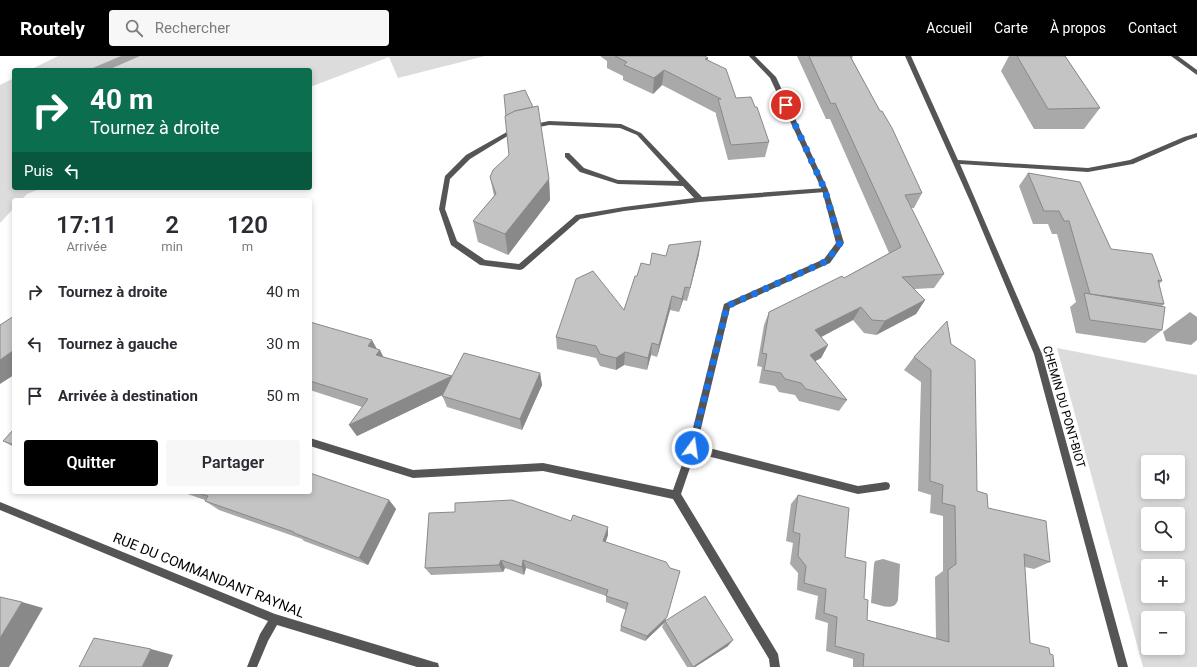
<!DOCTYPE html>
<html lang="fr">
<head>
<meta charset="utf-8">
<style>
	body { margin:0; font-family:Roboto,sans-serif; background:#f7f7f7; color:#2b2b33; height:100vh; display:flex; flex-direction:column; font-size:15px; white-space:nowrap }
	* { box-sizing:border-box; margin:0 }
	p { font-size:13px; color:#7c7c81 }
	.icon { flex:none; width:22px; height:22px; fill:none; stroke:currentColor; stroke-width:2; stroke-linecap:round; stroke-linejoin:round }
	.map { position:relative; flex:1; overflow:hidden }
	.panel { position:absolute; left:12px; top:142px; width:300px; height:296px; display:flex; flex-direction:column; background:#fff; border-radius:4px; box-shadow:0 2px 6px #0003 }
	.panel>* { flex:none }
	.banner { position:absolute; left:12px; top:12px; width:300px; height:122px; border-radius:4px; box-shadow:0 2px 6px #0003; background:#0b6e4f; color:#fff; overflow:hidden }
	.buttons { position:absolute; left:1141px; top:399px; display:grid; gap:8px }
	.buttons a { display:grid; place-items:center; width:44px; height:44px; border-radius:4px; background:#fff; box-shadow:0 2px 6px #0003; font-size:20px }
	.pin { position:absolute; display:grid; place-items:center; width:34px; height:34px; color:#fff; margin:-17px; border:2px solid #fff; border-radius:50%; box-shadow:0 1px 4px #0007 }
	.me { position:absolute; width:44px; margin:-22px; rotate:14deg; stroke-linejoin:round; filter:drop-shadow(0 0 3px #0008) }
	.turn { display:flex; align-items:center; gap:14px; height:84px; padding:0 12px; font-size:18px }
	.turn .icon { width:52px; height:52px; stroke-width:2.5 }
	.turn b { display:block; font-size:28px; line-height:34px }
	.then { display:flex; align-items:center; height:38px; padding:0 12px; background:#0003; gap:8px; font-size:15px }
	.eta { display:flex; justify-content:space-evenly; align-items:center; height:68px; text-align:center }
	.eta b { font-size:24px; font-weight:600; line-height:28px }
	.action { display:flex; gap:8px; margin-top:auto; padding:8px 12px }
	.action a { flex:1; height:46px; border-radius:4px; background:#000; color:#fff; font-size:16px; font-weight:600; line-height:46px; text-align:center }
	.action a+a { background:#f7f7f7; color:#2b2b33 }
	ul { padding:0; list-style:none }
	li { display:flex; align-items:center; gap:12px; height:52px; padding:0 12px }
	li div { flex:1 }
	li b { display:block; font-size:15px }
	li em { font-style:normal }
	header { display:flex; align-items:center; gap:24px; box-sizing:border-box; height:56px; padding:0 20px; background:#000; color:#fff }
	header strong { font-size:19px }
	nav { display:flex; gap:22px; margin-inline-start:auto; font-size:14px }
	.search { width:280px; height:36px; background:#f7f7f7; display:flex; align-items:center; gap:10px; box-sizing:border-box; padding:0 14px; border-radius:4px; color:#7c7c81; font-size:15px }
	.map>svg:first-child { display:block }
	.green { fill:#dcdcdc; fill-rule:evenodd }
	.water { fill:#a3a3a3 }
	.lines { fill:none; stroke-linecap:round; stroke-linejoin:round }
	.lane { fill:#555; fill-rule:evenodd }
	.street { fill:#555; fill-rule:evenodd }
	.wall { fill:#a9a9a9 }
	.shaded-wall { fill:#898989 }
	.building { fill:#c4c4c4; stroke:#898989 }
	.route { stroke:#1a73e8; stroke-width:7; stroke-dasharray:0 12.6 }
	.labels { text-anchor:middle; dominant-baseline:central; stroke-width:4; stroke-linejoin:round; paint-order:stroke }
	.street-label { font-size:12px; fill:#000; stroke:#fff }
	.near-street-label { font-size:14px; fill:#000; stroke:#fff }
</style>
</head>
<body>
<header>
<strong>Routely</strong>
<div class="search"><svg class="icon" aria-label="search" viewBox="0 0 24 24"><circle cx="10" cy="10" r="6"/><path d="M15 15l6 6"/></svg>Rechercher</div>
<nav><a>Accueil</a><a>Carte</a><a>À propos</a><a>Contact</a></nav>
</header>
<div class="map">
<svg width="1197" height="611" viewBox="0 0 1197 611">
	<rect width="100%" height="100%" fill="#fff"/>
	<!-- green -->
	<g class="green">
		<polygon points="58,0 485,0 398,22 389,1 310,31 310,14 30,14"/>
		<polygon points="14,22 14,132 42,132 27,138 21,144 14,144 14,152 0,167 0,29"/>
		<path d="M1057 292 1197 319V611H1143ZM1148 406H1178V436H1148ZM1148 458H1178V488H1148ZM1148 510H1178V540H1148ZM1148 562H1178V592H1148Z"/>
	</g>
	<!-- water -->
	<g class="water">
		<polygon points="121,0 140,0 108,14 88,14"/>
		<polygon points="1190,256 1197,261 1197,284 1191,289 1166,285 1163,276"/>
		<path d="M883 503 900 508 898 544C894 556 881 549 871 547L874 508 875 505Z"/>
	</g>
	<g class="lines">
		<!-- lane -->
		<g class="lane">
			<polygon points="905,0 911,0 958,104 1088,112 1130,104 1184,81 1197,77 1197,81 1188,84 1133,108 1088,116 960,108 1042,298 1128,611 1118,611 1034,298 970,145"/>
			<polygon points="1171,0 1178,0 1197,14 1197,19"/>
			<polygon points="549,65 621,68 641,77 702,141 825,132 828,134 825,136 700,146 624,155 580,163 523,213 520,214 480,209 451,189 439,153 445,120 466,99 514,72 516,71 519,73 470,103 450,123 445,153 457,185 485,204 519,208 576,159 624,151 694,142 683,130 618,128 580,116 565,101 565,97 569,97 584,112 618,124 679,125 637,79 620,72 549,69 530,73 527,71 530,69"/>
		</g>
		<!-- street -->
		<g class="street">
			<polygon points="749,0 755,0 776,21 828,134 844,187 830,207 730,252 697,389 858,430 886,426 889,427 890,430 889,433 886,434 858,438 695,397 681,438 778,598 780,611 770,611 769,603 673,443 543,415 413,422 310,390 310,382 413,414 543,407 673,434 688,392 724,248 824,203 836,187 822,134 770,22"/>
			<polygon points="0,446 275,558 434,606 438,607 439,611 417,611 277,569 268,585 257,611 247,611 260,578 268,565 0,454"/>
		</g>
	</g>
	<!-- wall -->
	<g class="wall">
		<polygon points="600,0 705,0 708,2 708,4 736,42 755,51 769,86 765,101 728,104 716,59 716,57 662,29 653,38 623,24 623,20 607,12 607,5"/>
		<polygon points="797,0 853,0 852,3 922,137 914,152 911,152 944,218 934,232 914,233 925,244 916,258 876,279 864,277 853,264 821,281 828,289 821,302 815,305 847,344 839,355 799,345 795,339 779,336 775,330 759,327 762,311 757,310 764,269 769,256 844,222 889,197 830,63 826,63"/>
		<polygon points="1009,0 1065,0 1100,52 1084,73 1034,73 1001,15"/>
		<polygon points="1028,117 1111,193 1162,225 1159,228 1164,248 1161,251 1162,274 1145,287 1076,277 1070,251 1076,246 1057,178 1052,178 1048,168 1033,168 1019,130"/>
		<polygon points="490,121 549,123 550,144 508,199 478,186 473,165 494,140"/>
		<polygon points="699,198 687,245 683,244 679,256 670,254 657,301 651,299 647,314 624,309 616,314 600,310 596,302 557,293 556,281 624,254 637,220 650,209 666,200"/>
		<polygon points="947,265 977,435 988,452 1050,506 1034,513 1025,511 1030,587 1050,598 1054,611 853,611 853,603 826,595 828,567 815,563 818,540 797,534 798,517 790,508 793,487 786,485 791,448 798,439 845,501 864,543 867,564 936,583 935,521 943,515 943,460 930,457 931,439 918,435 921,326 904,314 914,301"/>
		<polygon points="310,266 377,293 383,301 452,320 540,317 542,329 522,374 447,351 442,339 357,380 349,369 362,351 310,334"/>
		<polygon points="14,373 14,391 3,385"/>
		<polygon points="182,436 310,436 389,444 396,453 368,509 304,485 302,483 219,454 205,445 205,444"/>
		<polygon points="608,479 605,486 665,565 728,590 695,611 687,611 662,571 664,567 645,585 620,575 621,570 626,554 606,546 606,540 526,512 524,519 505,512 503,516 431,519 425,512"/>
	</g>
	<!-- shaded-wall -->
	<g class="shaded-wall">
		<polygon points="664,14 662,29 653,38 654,22"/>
		<polygon points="549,123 550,144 508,199 505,178"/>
		<polygon points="701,185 699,198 687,245 690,232"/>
		<polygon points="685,231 683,244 679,256 682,243"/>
		<polygon points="672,240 670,254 657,301 659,289"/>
		<polygon points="925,244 916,258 876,279 885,265"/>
		<polygon points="861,251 853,264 808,288 815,274"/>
		<polygon points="372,284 378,295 380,294 386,306 383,312 368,290"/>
		<polygon points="652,287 651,299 647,314 648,302"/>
		<polygon points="828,289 821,302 803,312 810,299"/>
		<polygon points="14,294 14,319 0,328 0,304"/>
		<polygon points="625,296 624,309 616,314 616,302"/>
		<polygon points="540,317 542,329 522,374 520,363"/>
		<polygon points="452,320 457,332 357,380 349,369"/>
		<polygon points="389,444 396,453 368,509 359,502"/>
		<polygon points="608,471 608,479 603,494 603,485"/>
		<polygon points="501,504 505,512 503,516 499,509"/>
		<polygon points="523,504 526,512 524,519 522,511"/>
		<polygon points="22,546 43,552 9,611 0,611 0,582"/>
		<polygon points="667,561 664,567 645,585 647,580"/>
		<polygon points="733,584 728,590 695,611 693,611"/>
		<polygon points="151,593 173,599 168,611 142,611"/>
	</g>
	<!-- building -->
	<g class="building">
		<polygon points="615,0 705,0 708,2 705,3 726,13 736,42 751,41 755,51 757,51 769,86 731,89 718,43 721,43 664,14 654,22 624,9 627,6"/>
		<polygon points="809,0 850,0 880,55 882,55 892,72 922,137 905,139 944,218 902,221 925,244 885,265 872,264 861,251 815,274 828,289 810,299 847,344 806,333 801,327 785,323 781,317 764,314 767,298 762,297 769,256 842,220 844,222 901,191 835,47 831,48"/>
		<polygon points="1017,0 1065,0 1100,52 1048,53"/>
		<polygon points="525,34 533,51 515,55 506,60 504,39"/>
		<polygon points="538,50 549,123 505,178 473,165 496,138 490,121 493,114 509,99 505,60 515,55"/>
		<polygon points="1028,117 1080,126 1111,193 1152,198 1162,225 1158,224 1164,248 1090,238 1069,165 1064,165 1059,155 1044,155"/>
		<polygon points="701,185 690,232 685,231 682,243 672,240 659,289 652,287 648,302 625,296 616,302 600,298 596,290 556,281 576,223 593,215 624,254 635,220 637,220 641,207 650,209 652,197 666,200 669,189"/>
		<polygon points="1084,237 1165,251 1162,274 1090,264"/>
		<polygon points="14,260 14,294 0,304 0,269"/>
		<polygon points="947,265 951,288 975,304 977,435 987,438 988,452 1046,465 1050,506 1024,498 1030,587 1049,592 1050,598 1053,599 1054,611 863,611 864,598 835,590 837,561 824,557 826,533 804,527 806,510 798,500 800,478 793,476 798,439 849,452 845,501 866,506 864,543 868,544 867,564 949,586 948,514 956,508 955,450 942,447 943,429 930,425 931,314 914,301"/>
		<polygon points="310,266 372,284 368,290 380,294 376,299 452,320 464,297 540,317 520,363 442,340 452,320 349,369 368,343 310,325"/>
		<polygon points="14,373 14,389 3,385"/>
		<polygon points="310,417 389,444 359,502 294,477 294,476 205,445 208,440 195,436 310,436"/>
		<polygon points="512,444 571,465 573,459 608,471 603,485 666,506 670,512 680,515 667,561 647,580 621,570 628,547 606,540 608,534 523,504 522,511 501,504 499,509 425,512 429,457 455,456 455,447"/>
		<polygon points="705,540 733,584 693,611 665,565"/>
		<polygon points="0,541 22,546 0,582"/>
		<polygon points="94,582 151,593 142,611 79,611"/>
	</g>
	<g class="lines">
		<!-- route -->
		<polyline class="route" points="692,392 727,250 827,205 840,187 825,134 786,49"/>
	</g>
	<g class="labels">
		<!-- street labels -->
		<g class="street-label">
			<text transform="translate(1064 351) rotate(74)">CHEMIN DU PONT-BIOT</text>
		</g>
		<!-- near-street labels -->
		<g class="near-street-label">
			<text transform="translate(209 519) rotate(22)">RUE DU COMMANDANT RAYNAL</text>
		</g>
	</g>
</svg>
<div class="buttons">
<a><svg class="icon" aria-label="sound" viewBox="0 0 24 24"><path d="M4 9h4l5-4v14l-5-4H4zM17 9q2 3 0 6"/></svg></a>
<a><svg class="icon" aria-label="search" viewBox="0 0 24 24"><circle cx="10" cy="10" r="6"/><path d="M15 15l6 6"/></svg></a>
<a>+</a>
<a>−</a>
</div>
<div class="pin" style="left:786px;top:49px;background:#d93025"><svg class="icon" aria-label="arrive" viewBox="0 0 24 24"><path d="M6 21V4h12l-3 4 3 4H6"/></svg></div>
<svg class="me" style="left:692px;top:392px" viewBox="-20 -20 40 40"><circle r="17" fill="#1a73e8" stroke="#fff" stroke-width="3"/><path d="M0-11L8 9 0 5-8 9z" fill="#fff"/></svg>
<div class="banner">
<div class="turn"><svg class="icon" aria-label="right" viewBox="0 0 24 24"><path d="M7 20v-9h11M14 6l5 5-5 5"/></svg><div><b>40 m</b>Tournez à droite</div></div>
<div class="then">Puis<svg class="icon" aria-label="left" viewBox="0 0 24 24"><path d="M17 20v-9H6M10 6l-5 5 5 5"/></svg></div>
</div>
<section class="panel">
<div class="eta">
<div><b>17:11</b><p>Arrivée</p></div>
<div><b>2</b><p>min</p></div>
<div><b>120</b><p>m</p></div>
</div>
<ul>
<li><svg class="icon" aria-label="right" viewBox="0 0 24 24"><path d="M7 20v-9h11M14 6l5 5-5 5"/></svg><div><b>Tournez à droite</b></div><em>40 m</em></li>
<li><svg class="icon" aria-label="left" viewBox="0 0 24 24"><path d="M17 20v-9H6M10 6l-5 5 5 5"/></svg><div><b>Tournez à gauche</b></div><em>30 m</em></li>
<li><svg class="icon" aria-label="arrive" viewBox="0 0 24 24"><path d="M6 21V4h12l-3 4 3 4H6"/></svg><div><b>Arrivée à destination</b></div><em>50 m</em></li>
</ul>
<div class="action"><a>Quitter</a><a>Partager</a></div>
</section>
</div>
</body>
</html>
